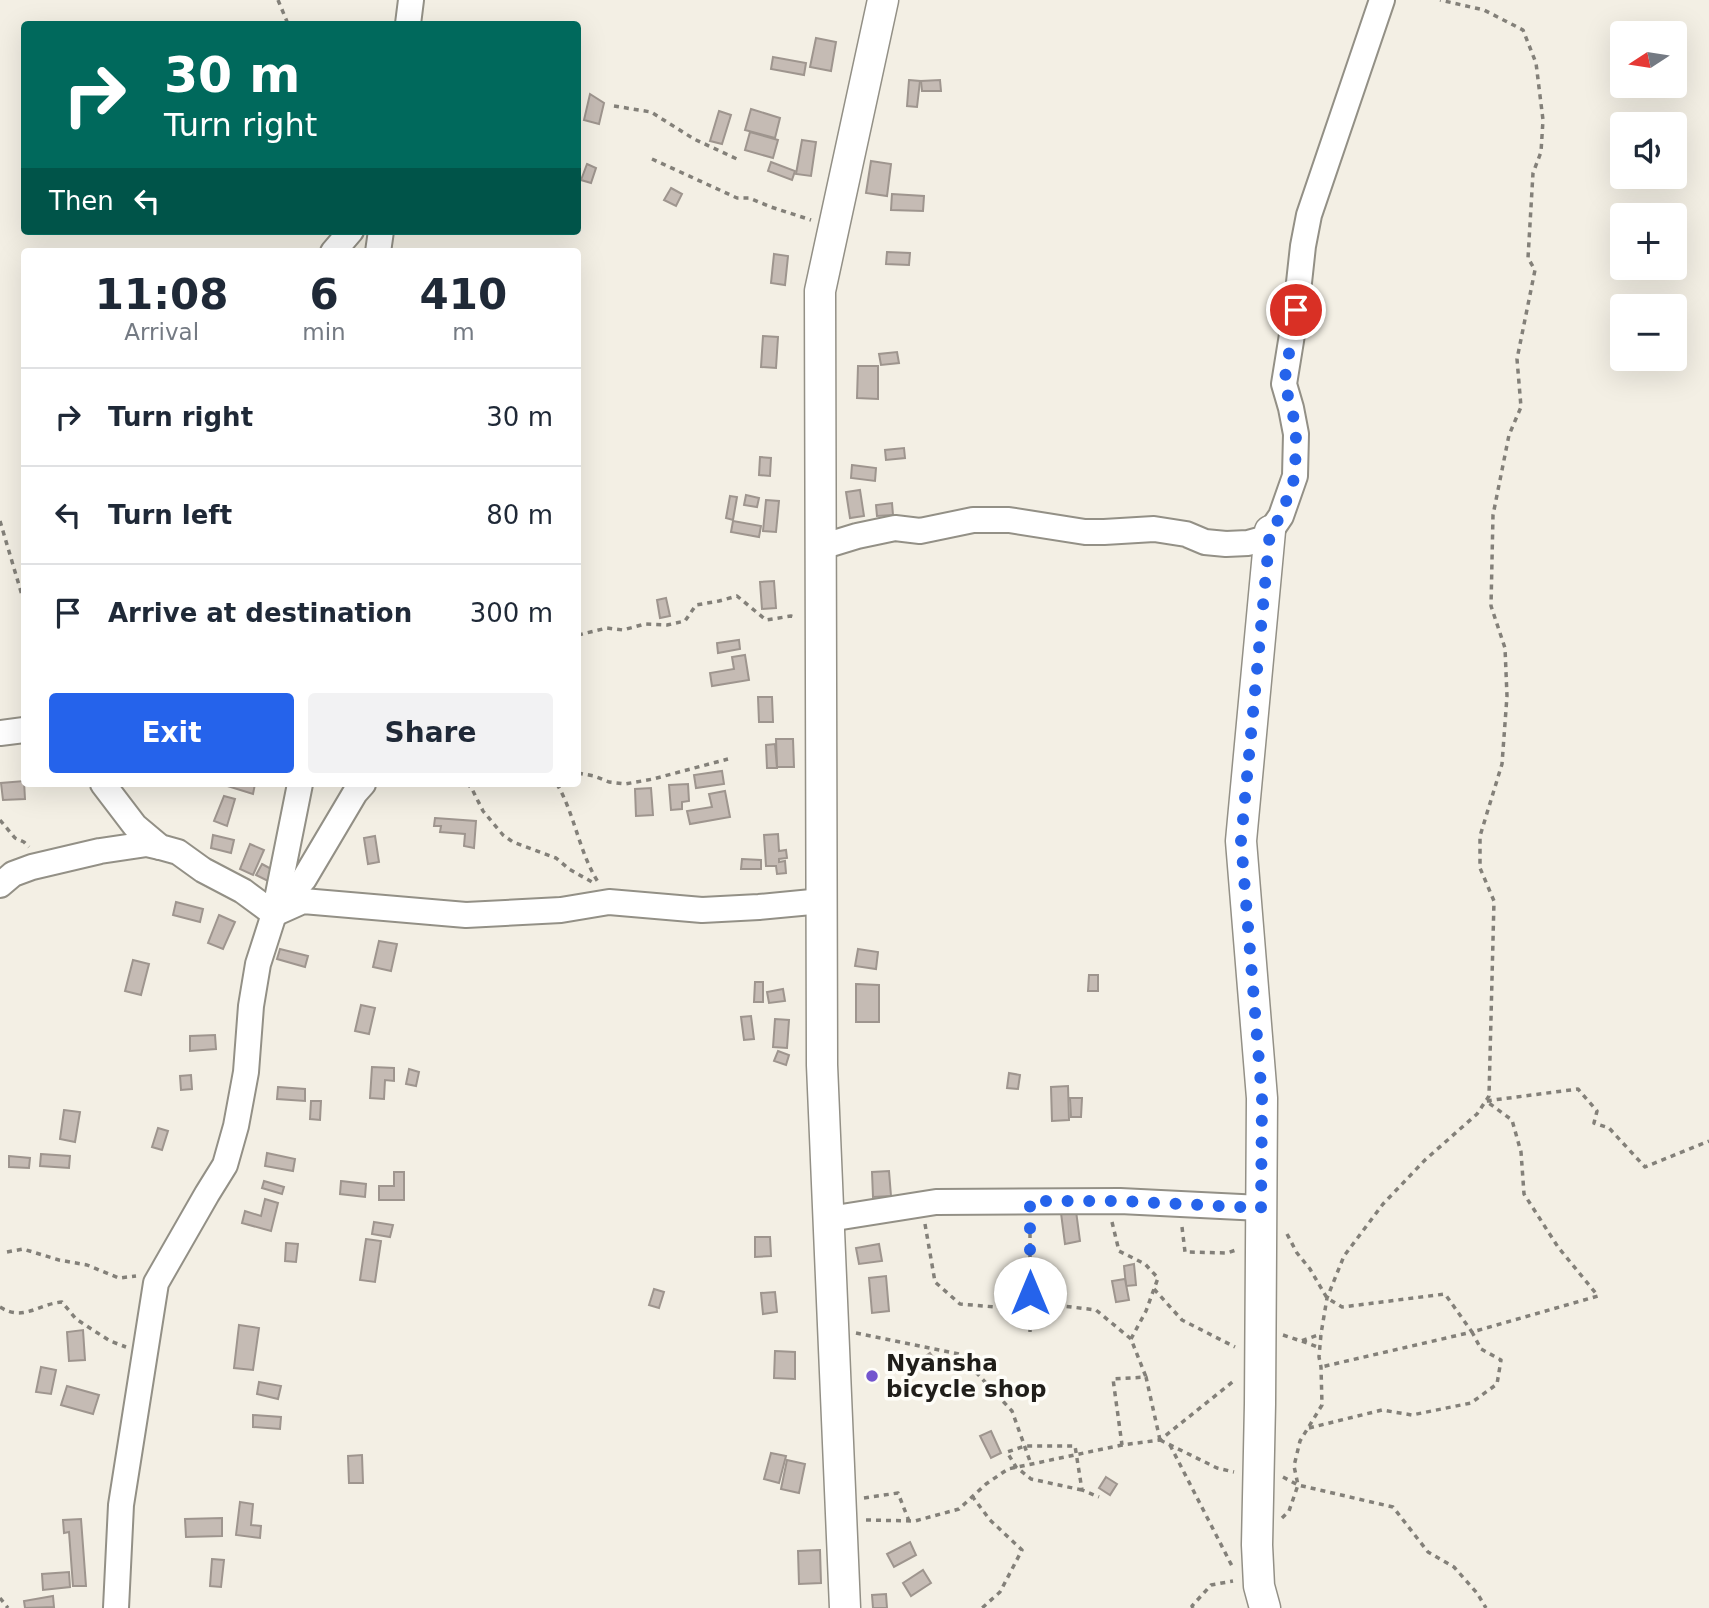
<!DOCTYPE html>
<html lang="en">
<head>
<meta charset="utf-8">
<style>
	body { margin:0; font-family:"DejaVu Sans",sans-serif; background:#f2f2f3; color:#1f2937; height:100vh; display:flex; flex-direction:column; font-size:26px; white-space:nowrap }
	* { box-sizing:border-box; margin:0 }
	p { font-size:23px; color:#747a83 }
	.icon { flex:none; width:38px; height:38px; fill:none; stroke:currentColor; stroke-width:2; stroke-linecap:round; stroke-linejoin:round }
	.map { position:relative; flex:1; overflow:hidden }
	.details { position:absolute; left:21px; top:248px; width:560px; height:539px; display:flex; flex-direction:column; background:#fff; border-radius:7px; box-shadow:0 7px 28px #0002 }
	.details>* { flex:none }
	.top-card { position:absolute; left:21px; top:21px; width:560px; height:214px; border-radius:7px; box-shadow:0 7px 28px #0002; background:#00695c; color:#fff; overflow:hidden }
	.needle { width:46px; rotate:258deg }
	.buttons { position:absolute; left:1610px; top:21px; display:grid; gap:14px }
	.buttons a { display:grid; place-items:center; width:77px; height:77px; border-radius:7px; background:#fff; box-shadow:0 7px 28px #0002; font-size:35px }
	.pin { position:absolute; display:grid; place-items:center; width:60px; height:60px; color:#fff; margin:-30px; border:4px solid #fff; border-radius:50%; box-shadow:0 2px 7px #0007 }
	.me { position:absolute; width:77px; margin:-38px; rotate:0deg; stroke-linejoin:round; filter:drop-shadow(0 0 5px #0008) }
	.turn { display:flex; align-items:center; gap:24px; height:147px; padding:0 28px; font-size:32px }
	.turn .icon { width:91px; height:91px; stroke-width:2.5 }
	.turn b { display:block; font-size:49px; line-height:60px }
	.then { display:flex; align-items:center; height:66px; padding:0 28px; background:#0003; gap:14px; font-size:26px }
	.eta { display:flex; justify-content:space-evenly; align-items:center; height:119px; text-align:center }
	.eta b { font-size:42px; font-weight:600; line-height:49px }
	.cta { display:flex; gap:14px; margin-top:auto; padding:14px 28px }
	.cta a { flex:1; height:80px; border-radius:7px; background:#2563eb; color:#fff; font-size:28px; font-weight:600; line-height:80px; text-align:center }
	.cta a+a { background:#f2f2f3; color:#1f2937 }
	ul { padding:0; list-style:none }
	li { display:flex; align-items:center; gap:21px; height:98px; padding:0 28px; border-top:2px solid #e0e1e3 }
	li div { flex:1 }
	li b { display:block; font-size:26px }
	li em { font-style:normal }
	.map>svg:first-child { display:block }
	.building { fill:#c5bbb4; stroke:#9e958e; stroke-width:2 }
	.lines { fill:none; stroke-linecap:round; stroke-linejoin:round }
	.minor-casing { stroke:#939086; stroke-width:28 }
	.tertiary-casing { stroke:#939086; stroke-width:33 }
	.path { stroke:#838079; stroke-width:3.5; stroke-dasharray:5 5; stroke-linecap:butt }
	.minor { stroke:#fff; stroke-width:24 }
	.tertiary { stroke:#fff; stroke-width:30 }
	.route { stroke:#2563eb; stroke-width:12; stroke-dasharray:0 21.6 }
	.poi-dot { fill:#7355ce; stroke:#fefdf8; stroke-width:2.5 }
	.labels { text-anchor:middle; dominant-baseline:central; stroke-width:7; stroke-linejoin:round; paint-order:stroke }
	.poi-label { font-size:23px; font-weight:bold; fill:#201e1a; stroke:#fefdf8; text-anchor:start }
</style>
</head>
<body>
<div class="map">
<svg width="1709" height="1608" viewBox="0 0 1709 1608">
	<rect width="100%" height="100%" fill="#f3efe4"/>
	<!-- building -->
	<g class="building">
		<polygon points="816,38 836,42 831,71 810,67"/>
		<polygon points="773,57 806,63 804,75 771,69"/>
		<polygon points="909,80 920,81 917,107 907,106"/>
		<polygon points="940,80 941,91 922,91 921,81"/>
		<polygon points="590,94 604,103 599,124 584,120"/>
		<polygon points="751,109 780,118 775,138 745,130"/>
		<polygon points="719,111 731,115 722,144 710,141"/>
		<polygon points="750,132 778,140 773,158 745,150"/>
		<polygon points="802,140 816,142 811,176 796,174"/>
		<polygon points="871,161 891,164 887,196 866,193"/>
		<polygon points="771,162 795,171 792,180 768,171"/>
		<polygon points="587,164 596,168 591,183 581,180"/>
		<polygon points="671,188 682,194 676,206 664,200"/>
		<polygon points="892,194 924,196 923,211 891,210"/>
		<polygon points="887,252 910,253 909,265 886,264"/>
		<polygon points="774,254 788,256 785,285 771,283"/>
		<polygon points="763,336 778,337 776,368 761,367"/>
		<polygon points="897,352 899,363 881,365 879,354"/>
		<polygon points="858,366 878,366 878,399 857,398"/>
		<polygon points="904,448 905,458 886,460 885,450"/>
		<polygon points="760,457 771,458 770,476 759,475"/>
		<polygon points="852,465 876,468 875,481 851,478"/>
		<polygon points="860,490 864,516 850,518 846,492"/>
		<polygon points="746,495 759,498 757,507 744,505"/>
		<polygon points="730,496 737,497 733,520 726,518"/>
		<polygon points="766,500 779,501 776,532 763,531"/>
		<polygon points="892,503 893,515 877,516 876,505"/>
		<polygon points="733,521 761,526 759,537 731,532"/>
		<polygon points="774,581 776,608 762,609 760,582"/>
		<polygon points="666,598 670,616 660,618 657,600"/>
		<polygon points="739,640 740,649 718,653 717,643"/>
		<polygon points="745,655 749,680 712,686 710,673 734,669 732,657"/>
		<polygon points="758,697 772,697 773,722 759,722"/>
		<polygon points="776,739 793,739 794,767 777,767"/>
		<polygon points="775,744 777,768 767,768 766,745"/>
		<polygon points="722,771 724,784 696,788 694,775"/>
		<polygon points="24,781 25,799 3,800 1,783"/>
		<polygon points="221,784 255,784 253,794"/>
		<polygon points="688,784 689,801 682,802 682,809 671,810 669,785"/>
		<polygon points="651,788 653,815 636,816 635,789"/>
		<polygon points="725,791 730,817 690,824 687,811 712,807 709,794"/>
		<polygon points="224,796 235,799 227,826 214,821"/>
		<polygon points="435,818 476,821 474,848 464,846 465,834 440,832 441,826 434,826"/>
		<polygon points="778,834 779,851 786,850 787,858 779,859 779,862 785,861 786,873 777,874 776,866 766,866 764,835"/>
		<polygon points="213,835 234,840 231,853 211,848"/>
		<polygon points="375,836 379,862 368,864 364,838"/>
		<polygon points="250,844 264,850 253,875 240,869"/>
		<polygon points="742,859 761,860 761,869 741,869"/>
		<polygon points="262,864 275,871 270,882 256,875"/>
		<polygon points="176,902 203,909 200,922 173,915"/>
		<polygon points="219,915 235,922 223,949 208,943"/>
		<polygon points="379,941 397,944 391,971 373,967"/>
		<polygon points="280,949 308,956 305,967 277,959"/>
		<polygon points="858,949 878,952 876,969 855,966"/>
		<polygon points="133,960 149,964 141,995 125,991"/>
		<polygon points="1089,975 1098,975 1098,991 1088,991"/>
		<polygon points="755,982 763,982 763,1002 754,1002"/>
		<polygon points="856,984 879,985 879,1022 856,1022"/>
		<polygon points="783,989 785,1001 769,1003 767,992"/>
		<polygon points="361,1005 375,1008 369,1034 355,1031"/>
		<polygon points="751,1016 754,1039 744,1040 741,1017"/>
		<polygon points="775,1019 789,1020 787,1048 773,1047"/>
		<polygon points="215,1035 216,1049 190,1051 190,1036"/>
		<polygon points="778,1051 789,1055 786,1065 774,1061"/>
		<polygon points="372,1067 394,1068 394,1081 385,1080 384,1099 370,1098"/>
		<polygon points="409,1069 419,1072 416,1086 406,1084"/>
		<polygon points="1009,1073 1020,1075 1018,1089 1007,1088"/>
		<polygon points="191,1075 192,1089 181,1090 180,1076"/>
		<polygon points="1068,1086 1069,1120 1052,1121 1051,1087"/>
		<polygon points="278,1087 305,1089 305,1101 277,1099"/>
		<polygon points="1070,1098 1082,1098 1081,1117 1071,1117"/>
		<polygon points="311,1101 321,1101 320,1120 310,1119"/>
		<polygon points="64,1110 80,1112 75,1142 60,1139"/>
		<polygon points="158,1128 168,1131 162,1150 152,1147"/>
		<polygon points="267,1153 295,1159 293,1171 265,1166"/>
		<polygon points="41,1154 70,1156 69,1168 40,1166"/>
		<polygon points="9,1156 30,1158 29,1168 9,1167"/>
		<polygon points="889,1171 891,1196 873,1197 872,1172"/>
		<polygon points="394,1172 404,1172 404,1200 379,1200 379,1186 394,1186"/>
		<polygon points="264,1181 284,1187 282,1194 262,1188"/>
		<polygon points="341,1181 366,1184 365,1197 340,1194"/>
		<polygon points="265,1199 278,1203 271,1231 242,1223 245,1211 261,1216"/>
		<polygon points="1076,1211 1080,1241 1065,1244 1061,1213"/>
		<polygon points="374,1222 393,1225 390,1237 372,1234"/>
		<polygon points="755,1237 770,1237 771,1256 755,1257"/>
		<polygon points="366,1239 381,1241 375,1282 360,1280"/>
		<polygon points="286,1243 298,1244 296,1262 285,1261"/>
		<polygon points="879,1244 882,1261 859,1264 856,1248"/>
		<polygon points="1134,1264 1136,1285 1126,1286 1124,1266"/>
		<polygon points="886,1276 889,1311 872,1313 869,1278"/>
		<polygon points="1125,1279 1129,1300 1116,1302 1112,1281"/>
		<polygon points="654,1289 664,1292 659,1308 649,1305"/>
		<polygon points="775,1292 777,1312 763,1314 761,1293"/>
		<polygon points="239,1325 259,1328 253,1370 234,1368"/>
		<polygon points="83,1330 85,1360 69,1361 67,1332"/>
		<polygon points="775,1351 795,1352 795,1379 774,1378"/>
		<polygon points="930,1353 937,1362 926,1371 918,1362"/>
		<polygon points="41,1367 56,1370 51,1394 36,1392"/>
		<polygon points="259,1382 281,1386 278,1399 257,1394"/>
		<polygon points="67,1386 99,1395 93,1414 61,1405"/>
		<polygon points="253,1415 281,1417 280,1429 253,1427"/>
		<polygon points="991,1431 1001,1453 991,1458 980,1436"/>
		<polygon points="771,1453 786,1456 779,1483 764,1479"/>
		<polygon points="362,1455 363,1483 349,1483 348,1456"/>
		<polygon points="787,1460 805,1464 799,1493 781,1489"/>
		<polygon points="1106,1477 1117,1484 1110,1495 1099,1488"/>
		<polygon points="240,1502 253,1504 251,1525 261,1526 260,1538 236,1535"/>
		<polygon points="222,1518 222,1536 186,1537 185,1519"/>
		<polygon points="81,1519 86,1586 73,1586 69,1532 64,1533 63,1520"/>
		<polygon points="910,1542 916,1555 894,1567 887,1554"/>
		<polygon points="820,1550 821,1583 799,1584 798,1551"/>
		<polygon points="212,1559 224,1560 221,1587 210,1586"/>
		<polygon points="923,1570 931,1583 911,1596 903,1583"/>
		<polygon points="69,1572 70,1587 43,1590 42,1574"/>
		<polygon points="886,1594 887,1608 873,1608 872,1595"/>
		<polygon points="53,1596 54,1607 25,1608 24,1601"/>
	</g>
	<g class="lines">
		<!-- minor casing -->
		<g class="minor-casing">
			<g id="minor">
				<polyline points="408,24 411,0"/>
				<polyline points="333,252 351,231"/>
				<polyline points="378,252 381,231"/>
				<polyline points="821,547 857,536 895,528 920,531 973,520 1009,520 1085,532 1104,532 1154,529 1186,534 1205,542 1226,544 1248,543 1266,538 1281,516 1295,476 1296,434 1291,408 1284,384 1296,310 1303,246 1309,215 1382,0"/>
				<polyline points="0,733 24,730"/>
				<polyline points="103,784 135,826 160,847 178,852 203,870 243,891 274,914"/>
				<polyline points="0,885 13,874 32,867 100,851 147,844 160,847"/>
				<polyline points="279,908 304,879 355,793 363,784"/>
				<polyline points="274,914 303,901 466,915 561,910 609,902 702,910 759,907 822,901"/>
				<polyline points="829,1219 936,1202 1120,1201 1261,1208"/>
				<polyline points="116,1608 121,1505 156,1283 207,1194 225,1165 236,1126 246,1072 251,1006 258,964 274,914 300,784"/>
			</g>
		</g>
		<!-- tertiary casing -->
		<g class="tertiary-casing">
			<g id="tertiary">
				<polyline points="845,1608 822,1065 820,291 883,0"/>
				<polyline points="1265,1608 1259,1586 1257,1545 1260,1404 1262,1098 1241,841 1270,531"/>
			</g>
		</g>
		<!-- path -->
		<g class="path">
			<polyline points="278,0 288,24"/>
			<polyline points="614,106 651,112 694,139 737,159"/>
			<polyline points="652,159 737,198 749,198 771,207 811,220"/>
			<polyline points="0,521 24,602"/>
			<polyline points="578,635 607,628 623,630 645,624 667,625 685,621 696,605 719,601 737,596 766,620 791,616 795,617"/>
			<polyline points="578,773 594,776 609,782 625,784 653,779 728,759"/>
			<polyline points="466,784 471,787 483,811 503,835 513,842 556,858 569,869 592,882"/>
			<path d="M557 784C575 815 579 852 598 882"/>
			<polyline points="0,820 15,838 24,842 29,847"/>
			<polyline points="1112,1222 1119,1251 1145,1264 1158,1278 1146,1311 1131,1339"/>
			<polyline points="1030,1223 1030,1293 1047,1304 1096,1310 1131,1339 1146,1377"/>
			<polyline points="925,1224 935,1282 960,1304 1030,1310"/>
			<polyline points="1182,1227 1185,1252 1227,1253 1239,1249"/>
			<polyline points="1287,1234 1297,1253 1310,1269 1327,1298 1342,1307 1445,1294 1472,1332 1321,1367"/>
			<polyline points="7,1252 23,1249 59,1260 87,1265 119,1278 136,1276"/>
			<polyline points="1154,1289 1182,1320 1235,1347"/>
			<path d="M0 1307C23 1322 38 1304 62 1302L76 1319 110 1341 126 1347"/>
			<polyline points="1030,1332 1030,1293"/>
			<polyline points="856,1333 959,1354 1012,1411 1031,1464"/>
			<polyline points="1283,1335 1301,1341 1321,1334"/>
			<polyline points="1302,1341 1320,1348"/>
			<polyline points="1309,1428 1382,1410 1412,1415 1471,1403 1497,1384 1501,1360 1481,1349 1472,1332 1598,1296 1558,1247 1524,1194 1521,1152 1512,1120 1486,1101 1578,1089 1597,1111 1594,1123 1609,1128 1645,1167 1709,1141"/>
			<polyline points="1160,1440 1146,1377 1113,1379 1122,1445 1160,1440 1235,1380"/>
			<polyline points="1160,1440 1217,1468 1234,1472"/>
			<polyline points="1170,1445 1232,1566"/>
			<polyline points="1283,1477 1298,1485 1393,1507 1428,1552 1454,1567 1477,1593 1486,1608"/>
			<polyline points="1082,1490 1031,1479 1016,1467 1007,1452 1025,1446 1075,1446 1082,1490 1099,1497"/>
			<polyline points="972,1496 990,1520 1022,1550 1000,1592 982,1608"/>
			<polyline points="864,1498 898,1493 909,1521"/>
			<polyline points="1282,1518 1289,1511 1298,1485 1294,1466 1300,1441 1322,1405 1321,1367 1319,1357 1321,1334 1327,1298 1344,1256 1383,1204 1425,1160 1477,1114 1489,1096 1494,901 1480,868 1480,836 1502,764 1507,696 1505,648 1491,606 1493,515 1509,435 1521,407 1517,359 1535,270 1528,258 1533,173 1541,152 1543,120 1536,63 1523,30 1484,10 1440,0"/>
			<polyline points="866,1520 915,1521 959,1509 986,1484 1008,1469 1122,1445"/>
			<polyline points="0,1598 8,1608"/>
			<polyline points="1193,1608 1192,1606 1211,1585 1233,1581"/>
		</g>
		<!-- minor -->
		<use href="#minor" class="minor"/>
		<!-- tertiary -->
		<use href="#tertiary" class="tertiary"/>
	</g>
	<g class="lines">
		<!-- route -->
		<polyline class="route" points="1030,1293 1030,1201 1120,1201 1261,1208 1262,1098 1241,841 1270,531 1281,516 1295,476 1296,434 1292,408 1284,384 1296,310"/>
	</g>
	<!-- markers -->
	<circle class="poi-dot" cx="872" cy="1376" r="7"/>
	<g class="labels">
		<!-- poi labels -->
		<g class="poi-label">
			<text x="886" y="1363">Nyansha<tspan x="886" dy="26">bicycle shop</tspan></text>
		</g>
	</g>
</svg>
<div class="buttons">
<a><svg class="needle" viewBox="-14 -14 28 28"><path d="M0-13l5 13h-10z" fill="#e53935"/><path d="M0 13l5-13h-10z" fill="#747a83"/></svg></a>
<a><svg class="icon" aria-label="sound" viewBox="0 0 24 24"><path d="M4 9h4l5-4v14l-5-4H4zM17 9q2 3 0 6"/></svg></a>
<a>+</a>
<a>−</a>
</div>
<div class="pin" style="left:1296px;top:310px;background:#d93025"><svg class="icon" aria-label="arrive" viewBox="0 0 24 24"><path d="M6 21V4h12l-3 4 3 4H6"/></svg></div>
<svg class="me" style="left:1030px;top:1293px" viewBox="-20 -20 40 40"><circle r="19" fill="#fff"/><path d="M0-13L10 11 0 6-10 11z" fill="#2563eb"/></svg>
<div class="top-card">
<div class="turn"><svg class="icon" aria-label="right" viewBox="0 0 24 24"><path d="M7 20v-9h11M14 6l5 5-5 5"/></svg><div><b>30 m</b>Turn right</div></div>
<div class="then">Then<svg class="icon" aria-label="left" viewBox="0 0 24 24"><path d="M17 20v-9H6M10 6l-5 5 5 5"/></svg></div>
</div>
<section class="details">
<div class="eta">
<div><b>11:08</b><p>Arrival</p></div>
<div><b>6</b><p>min</p></div>
<div><b>410</b><p>m</p></div>
</div>
<ul>
<li><svg class="icon" aria-label="right" viewBox="0 0 24 24"><path d="M7 20v-9h11M14 6l5 5-5 5"/></svg><div><b>Turn right</b></div><em>30 m</em></li>
<li><svg class="icon" aria-label="left" viewBox="0 0 24 24"><path d="M17 20v-9H6M10 6l-5 5 5 5"/></svg><div><b>Turn left</b></div><em>80 m</em></li>
<li><svg class="icon" aria-label="arrive" viewBox="0 0 24 24"><path d="M6 21V4h12l-3 4 3 4H6"/></svg><div><b>Arrive at destination</b></div><em>300 m</em></li>
</ul>
<div class="cta"><a>Exit</a><a>Share</a></div>
</section>
</div>
</body>
</html>
